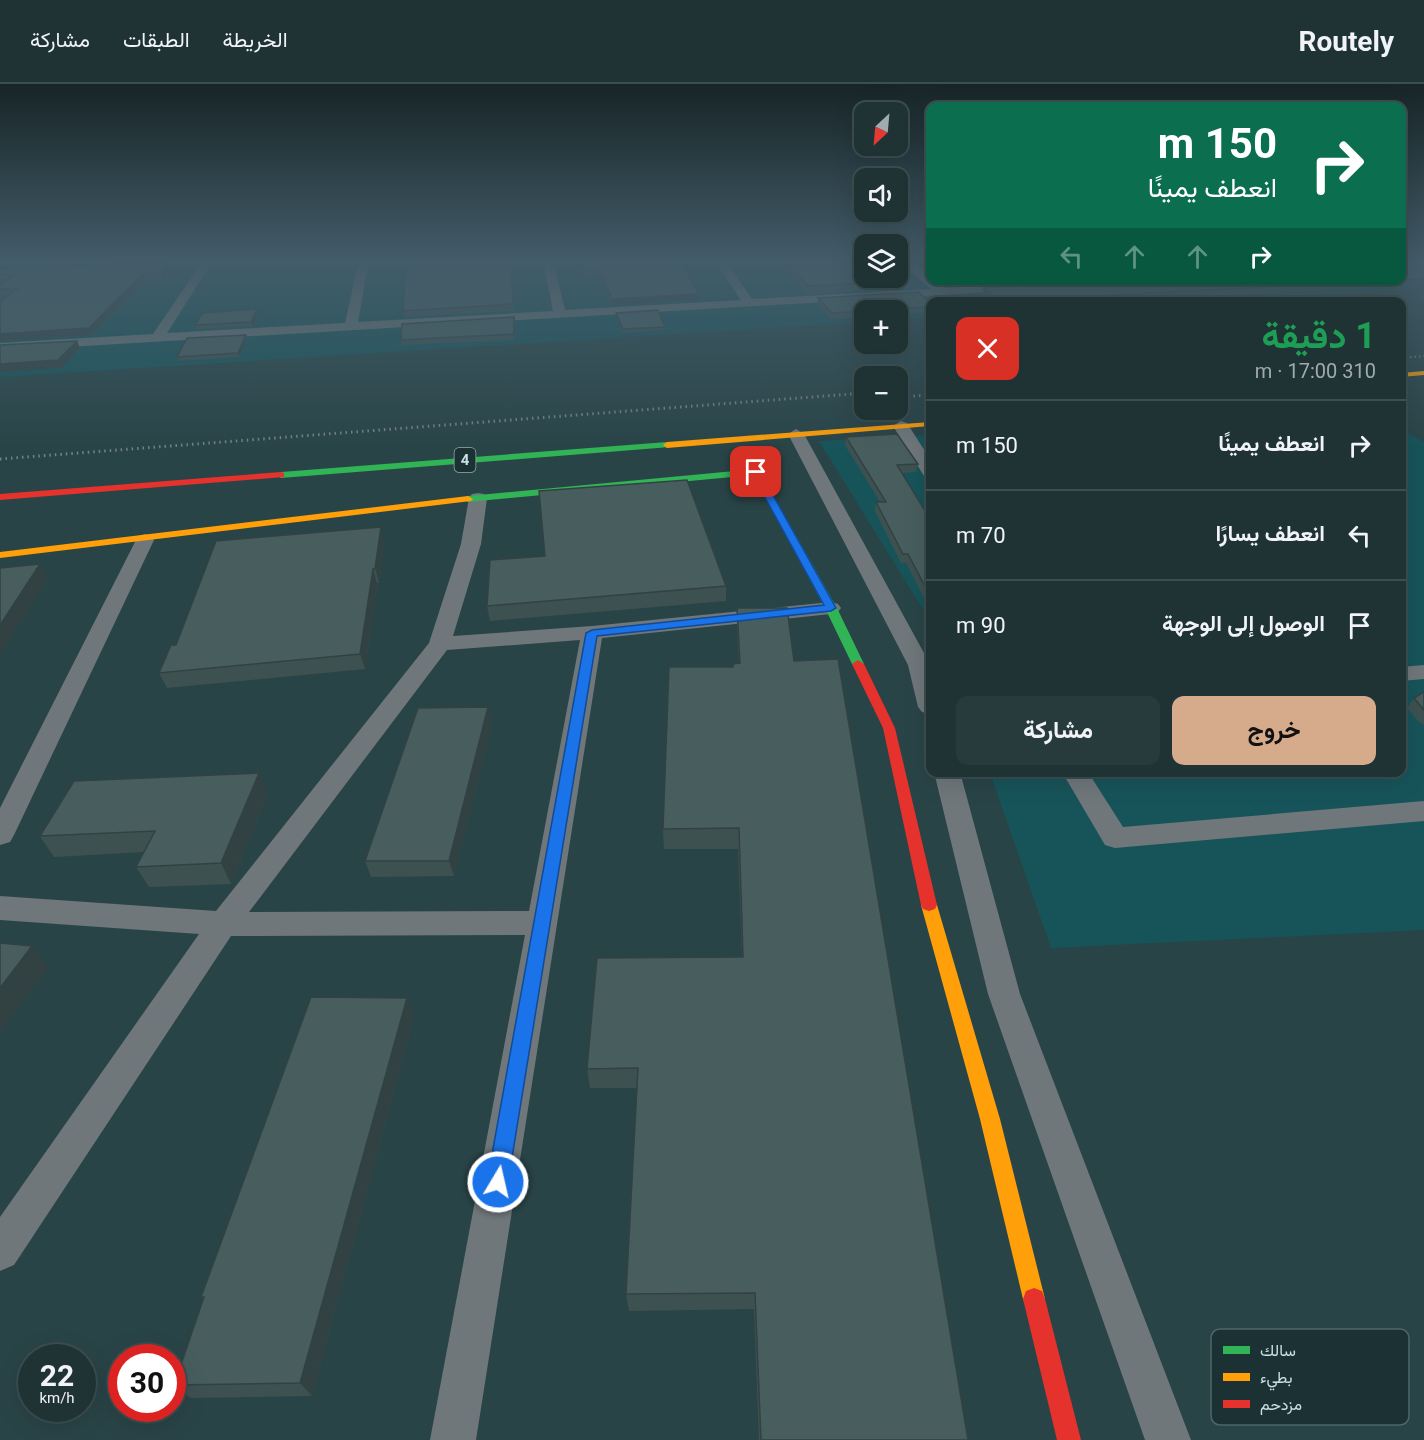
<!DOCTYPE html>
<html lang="ar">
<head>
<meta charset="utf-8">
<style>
	body { margin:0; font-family:Roboto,Vazirmatn,sans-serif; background:#273b3d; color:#f1f3f6; direction:rtl; height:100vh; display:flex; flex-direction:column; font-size:22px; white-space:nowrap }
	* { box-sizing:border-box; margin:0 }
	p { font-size:20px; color:#a1aaad }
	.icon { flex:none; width:33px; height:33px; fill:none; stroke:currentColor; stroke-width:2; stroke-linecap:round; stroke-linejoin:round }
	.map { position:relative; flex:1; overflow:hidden; direction:ltr }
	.sheet { position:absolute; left:926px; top:213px; width:480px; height:480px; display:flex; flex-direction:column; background:#1f3335; border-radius:12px; box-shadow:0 6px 24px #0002,0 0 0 2px #3c4e50; direction:rtl }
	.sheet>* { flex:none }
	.hud { position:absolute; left:926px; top:18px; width:480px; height:183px; border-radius:12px; box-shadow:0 6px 24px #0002,0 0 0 2px #3c4e50; direction:rtl; background:#0b6e4f; color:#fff; overflow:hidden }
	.needle { width:39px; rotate:206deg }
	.controls { position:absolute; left:854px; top:18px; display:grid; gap:12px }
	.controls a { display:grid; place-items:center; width:54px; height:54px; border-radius:12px; background:#1f3335; box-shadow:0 6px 24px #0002,0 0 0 2px #3c4e50; font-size:30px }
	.speed { position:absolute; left:18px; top:1260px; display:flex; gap:12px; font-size:30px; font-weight:700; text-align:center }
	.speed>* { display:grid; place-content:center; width:78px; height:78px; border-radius:50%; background:#1f3335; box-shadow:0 6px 24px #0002,0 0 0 2px #3c4e50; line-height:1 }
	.speed small { font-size:15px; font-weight:400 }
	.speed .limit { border:9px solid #d22; background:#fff; color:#111 }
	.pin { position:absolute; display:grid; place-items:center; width:51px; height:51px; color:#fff; margin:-26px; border-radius:12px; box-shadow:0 3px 9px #0006 }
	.me { position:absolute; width:66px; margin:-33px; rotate:9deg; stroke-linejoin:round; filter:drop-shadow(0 0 4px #0008) }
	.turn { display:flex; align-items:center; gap:21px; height:126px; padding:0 30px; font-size:27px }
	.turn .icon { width:78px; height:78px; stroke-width:2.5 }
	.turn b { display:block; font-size:42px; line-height:51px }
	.lanes { display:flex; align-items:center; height:57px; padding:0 30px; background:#0003; justify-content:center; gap:30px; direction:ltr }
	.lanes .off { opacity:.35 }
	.round { display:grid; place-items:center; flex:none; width:63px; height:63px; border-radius:12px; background:#273b3d }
	.overview { display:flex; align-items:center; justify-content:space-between; height:102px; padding:0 30px }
	h1 { font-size:36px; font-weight:700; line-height:45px; color:#1e9e55 }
	.primary-button { display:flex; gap:12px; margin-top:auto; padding:12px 30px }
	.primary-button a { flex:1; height:69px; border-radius:12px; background:#d6ab8b; color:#111; font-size:24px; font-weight:700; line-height:69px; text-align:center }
	.primary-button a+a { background:#273b3d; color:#f1f3f6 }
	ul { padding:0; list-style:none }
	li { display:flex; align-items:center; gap:18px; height:90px; padding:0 30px; border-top:2px solid #3c4e50 }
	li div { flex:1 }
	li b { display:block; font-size:22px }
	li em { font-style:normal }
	header { display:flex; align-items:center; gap:36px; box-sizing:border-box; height:84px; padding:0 30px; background:#1f3335; border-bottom:2px solid #3c4e50 }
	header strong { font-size:28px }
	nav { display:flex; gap:33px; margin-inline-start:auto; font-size:21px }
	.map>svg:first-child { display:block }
	.built { fill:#17545a }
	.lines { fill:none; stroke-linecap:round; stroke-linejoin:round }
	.street { fill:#6f777b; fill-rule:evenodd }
	.fast { fill:#30b455; fill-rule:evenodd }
	.slow { fill:#ff9f0a; fill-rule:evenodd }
	.jam { fill:#e5322d; fill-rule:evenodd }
	.rail-far1 { stroke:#758083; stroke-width:2; stroke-dasharray:1.5 3; stroke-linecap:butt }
	.rail { stroke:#758083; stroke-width:3; stroke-dasharray:1.5 4; stroke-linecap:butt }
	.wall { fill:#3e5151 }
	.shaded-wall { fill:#324242 }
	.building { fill:#485e5e; stroke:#324242; stroke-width:1.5 }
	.route { fill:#1a73e8; stroke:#114b97; stroke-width:1.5 }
	.labels { text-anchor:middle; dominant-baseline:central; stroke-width:4.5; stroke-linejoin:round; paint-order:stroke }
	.shield { fill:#1c3133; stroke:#94acae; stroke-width:1.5 }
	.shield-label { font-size:15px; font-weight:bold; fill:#c7e0e3 }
	.key { fill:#1c3133; stroke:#4f6668; stroke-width:1.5 }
	.key-label { font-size:16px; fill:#c7e0e3 }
</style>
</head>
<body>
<header>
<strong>Routely</strong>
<nav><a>الخريطة</a><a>الطبقات</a><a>مشاركة</a></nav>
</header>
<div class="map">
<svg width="1424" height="1356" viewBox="0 0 1424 1356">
	<rect width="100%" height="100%" fill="#294447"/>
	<!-- built -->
	<g class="built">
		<polygon points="0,176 864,176 864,194 897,194 897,176 930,176 930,196 1401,196 1424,176 1424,204 1214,218 930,218 930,234 897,236 897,226 864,226 864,238 0,293"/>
		<polygon points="1401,345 1424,358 1424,846 1051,864 990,689 1401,688"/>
		<polygon points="930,351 930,537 819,357"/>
	</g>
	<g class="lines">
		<!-- street -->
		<g class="street">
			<polygon points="163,176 238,176 233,179 211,180 167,249 345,239 359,176 369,176 358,238 553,227 543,176 553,176 565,226 741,216 714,176 725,176 752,215 931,205 898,176 910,176 930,192 930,196 935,196 944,204 1018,200 1024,203 1018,206 942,211 0,267 0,259 153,250 200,181 134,184 129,181 134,178"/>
			<polygon points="901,337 907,339 930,375 930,393 924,392 893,342"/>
			<polygon points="796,345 804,350 930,580 930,630 922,628 918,623 908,581 788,350"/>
			<path d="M478 409 484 410 487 414 481 460 453 552 592 542 831 518 838 520 841 524 838 528 831 530 602 554 476 1356H430L525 851 231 852 14 1181 0 1187V1133L199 850 0 836V812L216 827 429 559 461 460 469 414 472 410ZM580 556 529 827 249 828 447 566Z"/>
			<polygon points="145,450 152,452 154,456 14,751 10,758 0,761 0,724 136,456 138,452"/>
			<polygon points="1424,581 1424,595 1401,597 1401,583"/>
			<polygon points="934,688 960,688 1020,910 1191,1356 1145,1356 988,910"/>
			<polygon points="1062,688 1088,688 1123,743 1424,717 1424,737 1115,764 1105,761"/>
		</g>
		<!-- fast -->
		<g class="fast">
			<polygon points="667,358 670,359 670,363 281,394 276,391 281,388"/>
			<polygon points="756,385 760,388 837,524 864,580 862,583 858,584 852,580 825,524 753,391 468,418 463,415 468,412"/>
		</g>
		<!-- slow -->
		<g class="slow">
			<polygon points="1424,287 1424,291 1401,293 1401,289"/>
			<polygon points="930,338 930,342 667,364 663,361 667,358"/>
			<polygon points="468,412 473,415 471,417 0,474 0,468"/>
			<polygon points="929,815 935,817 937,821 1000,1035 1045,1215 1042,1223 1034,1226 1026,1223 1023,1215 980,1035 921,821 923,817"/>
		</g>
		<!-- jam -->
		<g class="jam">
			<polygon points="281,388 284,389 284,393 0,416 0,410"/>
			<polygon points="858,576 864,580 895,644 937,821 935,825 929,827 923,825 921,821 883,644 852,580"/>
			<polygon points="1034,1204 1042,1207 1045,1215 1081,1356 1057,1356 1023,1215 1026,1207"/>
		</g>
		<!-- rail-far1 -->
		<polyline class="rail-far1" points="1401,274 1424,272"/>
		<!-- rail -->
		<g class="rail">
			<polyline points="897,313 930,311"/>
			<polyline points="0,375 864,309"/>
		</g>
	</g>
	<!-- wall -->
	<g class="wall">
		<polygon points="0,176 134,176 0,182"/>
		<polygon points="512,176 514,227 404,233 403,227"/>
		<polygon points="576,176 679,176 699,210 699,215 612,221 600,191 585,192 581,187"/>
		<polygon points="777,176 864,176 864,194 909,197 908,204 808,210"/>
		<polygon points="1424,176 1424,201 1109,218 991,218 982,210 983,204"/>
		<polygon points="168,178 171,185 163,195 146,196 92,251 0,257 0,218 8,212 0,212 0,202 6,197 0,197 0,185"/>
		<polygon points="818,214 930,220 930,229 897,231 897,226 864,226 864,233 832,235 818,220"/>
		<polygon points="257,225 258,228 253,242 196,245 195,241"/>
		<polygon points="616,229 665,243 665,246 623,249 617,232"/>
		<polygon points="514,238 515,256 402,261 401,256"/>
		<polygon points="247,254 239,273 178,277 177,273"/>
		<polygon points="846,353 918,380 916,388 902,389 930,435 930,520 927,520 906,479 901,479 875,427 876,418 880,418 845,361"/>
		<polygon points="384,457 379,499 377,499 365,585 167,604 159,589 176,561"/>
		<polygon points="726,502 726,517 490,537 487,522"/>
		<polygon points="737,524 794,577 968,1356 759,1356 754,1225 629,1227 626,1210 637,1004 590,1004 587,985 742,873 738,765 664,765 663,745 739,580 737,543"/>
		<polygon points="1424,608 1424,641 1419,638 1407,624 1414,614"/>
		<polygon points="492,639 454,792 371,793 365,777"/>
		<polygon points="268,710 231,800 149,803 136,783 144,768 54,773 40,752"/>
		<polygon points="414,932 312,1312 190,1314 174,1301 203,1215 201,1213"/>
	</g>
	<!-- shaded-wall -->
	<g class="shaded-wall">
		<polygon points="168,178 171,185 163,195 161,188"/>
		<polygon points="143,189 146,196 92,251 0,257 0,250"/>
		<polygon points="970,196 1026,196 969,200"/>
		<polygon points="699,210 699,215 612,221 612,215"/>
		<polygon points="257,225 258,228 253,242 251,238"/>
		<polygon points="246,251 247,254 239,273 238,269"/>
		<polygon points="77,257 80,264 61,284 0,288 0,280"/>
		<polygon points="381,443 384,457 379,499 375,484"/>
		<polygon points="40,480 48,495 0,570 0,541"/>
		<polygon points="373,485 377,499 365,585 360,570"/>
		<polygon points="488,623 492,639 454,792 449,777"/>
		<polygon points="259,689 268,710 231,800 221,779"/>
		<polygon points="32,862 48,883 0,948 0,904"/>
		<polygon points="407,914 414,932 312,1312 300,1299"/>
	</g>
	<!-- building -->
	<g class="building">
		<polygon points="410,176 511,176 513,220 403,227 405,195"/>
		<polygon points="578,176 679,176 699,210 612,215 600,186 585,187"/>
		<polygon points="784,176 864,176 864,194 897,194 897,186 898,186 909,197 808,202"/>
		<polygon points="1401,176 1424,176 1424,195 1401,196"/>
		<polygon points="168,178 161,188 143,189 89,244 0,250 0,218 17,205 0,205 0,202 15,190 0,191 0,185"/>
		<polygon points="1110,196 1396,196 1000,217 983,204"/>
		<polygon points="919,208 930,220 930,223 832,229 818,214"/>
		<polygon points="257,225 251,238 195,241 202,229"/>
		<polygon points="658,226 665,243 623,245 616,229"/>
		<polygon points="514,233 514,250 401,256 402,240"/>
		<polygon points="246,251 238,269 177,273 187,254"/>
		<polygon points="77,257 58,276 0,280 0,261"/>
		<polygon points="897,350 918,380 897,381 930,435 930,510 929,510 908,470 903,470 876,418 886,418 846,353"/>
		<polygon points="687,396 726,502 487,522 490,476 545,472 539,407"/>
		<polygon points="381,443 375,484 373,485 360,570 159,589 171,561 176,561 216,457"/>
		<polygon points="40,480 0,541 0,484"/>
		<polygon points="737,524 787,524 794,577 838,575 968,1356 761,1356 755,1209 626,1210 638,984 587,985 597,874 743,873 739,744 663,745 669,583 733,583 733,580 740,579"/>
		<polygon points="1424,608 1424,626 1414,614"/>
		<polygon points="488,623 449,777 365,777 418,624"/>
		<polygon points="259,689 221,779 136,783 155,747 40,752 74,697"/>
		<polygon points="0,859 32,862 0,904"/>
		<polygon points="311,913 407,914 300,1299 174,1301 204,1213 201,1213"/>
	</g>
	<!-- sky -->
	<linearGradient id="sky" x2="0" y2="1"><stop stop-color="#172527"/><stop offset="0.48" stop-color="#435c69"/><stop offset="1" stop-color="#435c69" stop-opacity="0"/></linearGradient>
	<rect width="1424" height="366" fill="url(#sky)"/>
	<!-- route -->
	<polygon class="route" points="753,386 760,388 836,524 831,527 597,552 508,1098 505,1105 498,1108 490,1105 487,1098 586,549 592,546 824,521 751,388"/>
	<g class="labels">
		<!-- shield labels -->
		<rect class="shield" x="454.5" y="364" width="21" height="24" rx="4.5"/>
		<g class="shield-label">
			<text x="465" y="376">4</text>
		</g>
	</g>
	<!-- legend -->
	<rect x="1211" y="1245" width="198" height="96" rx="9" class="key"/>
	<rect x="1223" y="1262" width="27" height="8" fill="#30b455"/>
	<rect x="1223" y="1289" width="27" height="8" fill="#ff9f0a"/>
	<rect x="1223" y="1316" width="27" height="8" fill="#e5322d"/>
	<g class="key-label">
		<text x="1260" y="1272">سالك</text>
		<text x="1260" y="1299">بطيء</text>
		<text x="1260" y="1326">مزدحم</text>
	</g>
</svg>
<div class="controls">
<a><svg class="needle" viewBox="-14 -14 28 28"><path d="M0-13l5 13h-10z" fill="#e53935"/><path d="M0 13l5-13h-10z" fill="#a1aaad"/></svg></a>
<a><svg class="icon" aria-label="sound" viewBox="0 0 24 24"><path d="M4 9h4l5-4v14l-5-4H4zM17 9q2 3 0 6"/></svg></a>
<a><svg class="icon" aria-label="layers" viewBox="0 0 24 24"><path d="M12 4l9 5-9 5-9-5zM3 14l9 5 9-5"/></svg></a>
<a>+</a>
<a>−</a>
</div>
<div class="speed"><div>22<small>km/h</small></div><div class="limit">30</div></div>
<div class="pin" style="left:756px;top:388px;background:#d93025"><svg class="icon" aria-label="arrive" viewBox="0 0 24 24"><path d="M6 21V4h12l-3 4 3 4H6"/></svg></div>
<svg class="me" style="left:498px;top:1098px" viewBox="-20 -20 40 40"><circle r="17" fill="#1a73e8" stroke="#fff" stroke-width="3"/><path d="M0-11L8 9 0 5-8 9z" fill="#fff"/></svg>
<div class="hud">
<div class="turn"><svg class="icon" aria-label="right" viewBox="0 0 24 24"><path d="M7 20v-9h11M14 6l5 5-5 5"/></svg><div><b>150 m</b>انعطف يمينًا</div></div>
<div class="lanes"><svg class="icon off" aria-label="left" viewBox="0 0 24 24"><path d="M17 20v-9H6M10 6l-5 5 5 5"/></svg><svg class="icon off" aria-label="ahead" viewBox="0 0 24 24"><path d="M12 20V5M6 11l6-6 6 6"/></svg><svg class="icon off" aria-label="ahead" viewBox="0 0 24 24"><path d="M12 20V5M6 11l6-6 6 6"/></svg><svg class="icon" aria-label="right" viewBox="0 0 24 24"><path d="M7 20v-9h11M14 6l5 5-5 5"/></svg></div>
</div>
<section class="sheet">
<div class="overview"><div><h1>1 دقيقة</h1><p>310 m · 17:00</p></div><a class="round" style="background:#d93025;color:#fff"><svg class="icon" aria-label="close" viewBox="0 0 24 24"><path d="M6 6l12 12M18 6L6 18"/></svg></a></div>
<ul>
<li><svg class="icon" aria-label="right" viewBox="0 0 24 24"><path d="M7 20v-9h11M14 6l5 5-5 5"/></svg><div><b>انعطف يمينًا</b></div><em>150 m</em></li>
<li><svg class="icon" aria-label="left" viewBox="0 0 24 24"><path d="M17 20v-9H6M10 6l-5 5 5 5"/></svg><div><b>انعطف يسارًا</b></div><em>70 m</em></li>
<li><svg class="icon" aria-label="arrive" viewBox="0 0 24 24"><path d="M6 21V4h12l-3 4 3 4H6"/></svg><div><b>الوصول إلى الوجهة</b></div><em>90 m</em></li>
</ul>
<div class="primary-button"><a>خروج</a><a>مشاركة</a></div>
</section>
</div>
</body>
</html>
